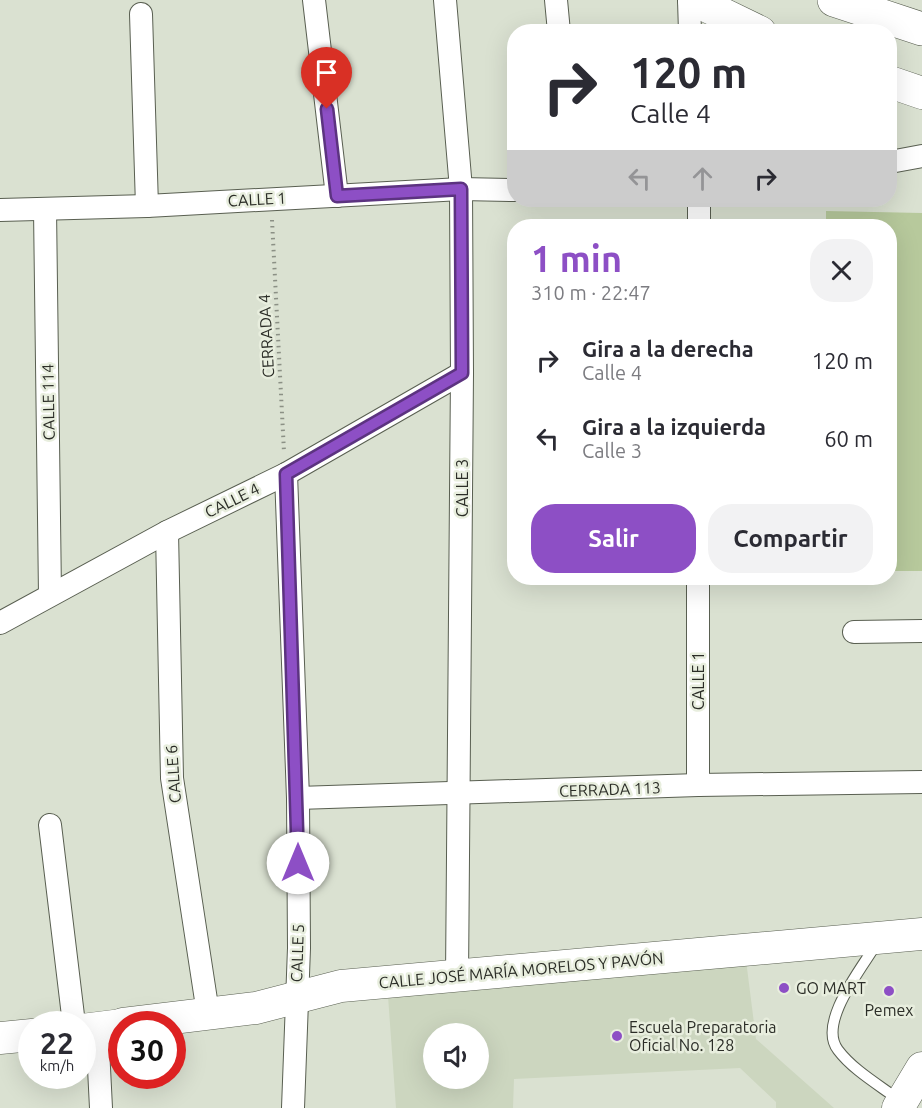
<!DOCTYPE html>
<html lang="es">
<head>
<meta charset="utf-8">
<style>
	body { margin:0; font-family:Ubuntu,sans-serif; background:#f2f2f3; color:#2b2b33; height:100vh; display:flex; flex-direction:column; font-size:22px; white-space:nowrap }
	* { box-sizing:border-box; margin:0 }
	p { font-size:20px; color:#7c7c81 }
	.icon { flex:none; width:33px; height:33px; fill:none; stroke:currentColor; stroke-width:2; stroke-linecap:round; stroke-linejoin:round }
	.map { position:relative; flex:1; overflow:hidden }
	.side { position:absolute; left:507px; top:219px; width:390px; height:366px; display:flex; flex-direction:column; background:#fff; border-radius:24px; box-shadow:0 6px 24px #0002 }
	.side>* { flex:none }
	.banner { position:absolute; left:507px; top:24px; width:390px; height:183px; border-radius:24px; box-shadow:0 6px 24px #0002; background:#fff; color:#2b2b33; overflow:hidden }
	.controls { position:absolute; left:423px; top:1023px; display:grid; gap:12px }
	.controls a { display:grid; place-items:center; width:66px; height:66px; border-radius:50%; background:#fff; box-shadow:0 6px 24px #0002; font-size:30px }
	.speed { position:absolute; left:18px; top:1011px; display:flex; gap:12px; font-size:30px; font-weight:700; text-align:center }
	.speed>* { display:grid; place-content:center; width:78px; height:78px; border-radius:50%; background:#fff; box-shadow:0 6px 24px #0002; line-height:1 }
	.speed small { font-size:15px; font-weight:400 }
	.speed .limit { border:9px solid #d22; background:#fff; color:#111 }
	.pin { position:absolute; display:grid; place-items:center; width:51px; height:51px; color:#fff; margin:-62px -26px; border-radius:50% 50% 50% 0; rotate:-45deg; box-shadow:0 0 6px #0007 }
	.pin .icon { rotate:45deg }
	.me { position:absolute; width:66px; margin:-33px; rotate:0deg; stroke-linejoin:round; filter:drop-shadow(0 0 4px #0008) }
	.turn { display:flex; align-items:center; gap:21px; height:126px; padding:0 24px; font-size:27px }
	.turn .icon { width:78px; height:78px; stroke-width:2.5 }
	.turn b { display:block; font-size:42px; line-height:51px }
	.lanes { display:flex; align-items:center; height:57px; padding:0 24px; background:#0003; justify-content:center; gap:30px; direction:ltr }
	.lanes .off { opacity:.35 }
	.round { display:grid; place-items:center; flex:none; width:63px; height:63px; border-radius:24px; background:#f2f2f3 }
	.head { display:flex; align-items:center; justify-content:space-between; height:102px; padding:0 24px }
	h1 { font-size:36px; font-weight:700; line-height:45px; color:#8d4fc5 }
	.button { display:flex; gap:12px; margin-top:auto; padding:12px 24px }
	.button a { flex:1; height:69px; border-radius:24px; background:#8d4fc5; color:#fff; font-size:24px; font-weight:700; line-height:69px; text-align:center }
	.button a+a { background:#f2f2f3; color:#2b2b33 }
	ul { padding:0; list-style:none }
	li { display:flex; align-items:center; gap:18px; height:78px; padding:0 24px }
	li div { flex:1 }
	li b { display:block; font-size:22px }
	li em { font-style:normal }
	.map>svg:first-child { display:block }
	.built { fill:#ccd6bf; fill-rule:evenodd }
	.green { fill:#b7c99c }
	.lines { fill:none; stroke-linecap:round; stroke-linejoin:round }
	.lane-casing { stroke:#595f51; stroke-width:12 }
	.street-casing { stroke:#595f51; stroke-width:24 }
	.secondary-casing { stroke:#595f51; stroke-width:33 }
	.highway-casing { stroke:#595f51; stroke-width:34 }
	.path { stroke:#8b9085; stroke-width:4; stroke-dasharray:1.5 4.5; stroke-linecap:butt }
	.lane { stroke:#fff; stroke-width:10 }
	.street { stroke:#fff; stroke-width:22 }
	.secondary { stroke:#fff; stroke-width:32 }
	.highway { stroke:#fff; stroke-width:33 }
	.route-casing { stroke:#5c3380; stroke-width:15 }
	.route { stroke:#8d4fc5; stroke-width:10 }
	.poi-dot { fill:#8d4fc5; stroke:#e8eede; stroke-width:2 }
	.labels { text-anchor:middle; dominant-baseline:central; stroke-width:5; stroke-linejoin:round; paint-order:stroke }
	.street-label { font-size:16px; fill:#2b2d27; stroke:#e8eede }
	.poi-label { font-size:16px; fill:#2b2d27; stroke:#e8eede; text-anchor:start }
</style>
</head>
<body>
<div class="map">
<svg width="922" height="1108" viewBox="0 0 922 1108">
	<rect width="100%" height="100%" fill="#dae1d1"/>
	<!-- built -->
	<path class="built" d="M746 960 756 1039 834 1108H776V1102L740 1068 514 1079 513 1108H396L388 996ZM434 1034H478V1078H434Z"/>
	<!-- green -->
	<polygon class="green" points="826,211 922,213 922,571 890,571 890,226 826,226"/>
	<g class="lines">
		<!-- lane casing -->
		<g class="lane-casing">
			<path id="lane" d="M877 943C862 968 817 1023 838 1050 853 1070 879 1085 899 1100"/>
		</g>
		<!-- street casing -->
		<g class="street-casing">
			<g id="street">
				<polyline points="314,0 337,196"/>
				<polyline points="445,0 461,189 462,373 457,977"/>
				<polyline points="556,0 559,32"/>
				<polyline points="689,0 690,32"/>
				<polyline points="141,14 147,206"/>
				<polyline points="890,162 922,156"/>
				<polyline points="45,209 50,595"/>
				<polyline points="0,210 147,206 461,189 514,190"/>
				<polyline points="699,226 699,200"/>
				<polyline points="286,474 298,798 299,948 293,1108"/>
				<polyline points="167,532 172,778 208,1013"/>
				<polyline points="0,623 167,532 286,474 462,373"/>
				<polyline points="854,632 922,631"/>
				<polyline points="698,785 698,578"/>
				<polyline points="298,798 698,785 922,782"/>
				<polyline points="50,825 74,1024"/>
				<polyline points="97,1028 101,1108"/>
			</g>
		</g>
		<!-- secondary casing -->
		<g class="secondary-casing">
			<g id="secondary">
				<polyline points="694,0 760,32"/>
				<polyline points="890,82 922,93"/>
				<polyline points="123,1024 256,1008 341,986 922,934"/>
				<polyline points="82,1030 122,1025"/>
				<polyline points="0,1038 32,1035"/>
				<polyline points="898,1108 922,1068"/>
			</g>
		</g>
		<!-- highway casing -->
		<g class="highway-casing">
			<polyline id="highway" points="834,0 922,29"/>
		</g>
		<!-- path -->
		<polyline class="path" points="272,220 284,452"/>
		<!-- lane -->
		<use href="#lane" class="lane"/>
		<!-- street -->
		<use href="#street" class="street"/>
		<!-- secondary -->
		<use href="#secondary" class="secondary"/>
		<!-- highway -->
		<use href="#highway" class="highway"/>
	</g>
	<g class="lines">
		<!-- route casing -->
		<g class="route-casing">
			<polyline id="route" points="298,863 286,474 462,373 461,189 337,196 327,109"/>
		</g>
		<!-- route -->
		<use href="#route" class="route"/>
	</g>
	<!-- markers -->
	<g class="poi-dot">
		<circle cx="784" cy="988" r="6"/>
		<circle cx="889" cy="991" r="6"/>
		<circle cx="617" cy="1036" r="6"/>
	</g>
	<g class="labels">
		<!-- street labels -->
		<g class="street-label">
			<text transform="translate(257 199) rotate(-3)">CALLE 1</text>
			<text transform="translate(266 336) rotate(-93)">CERRADA 4</text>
			<text transform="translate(48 402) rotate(-91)">CALLE 114</text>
			<text transform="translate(462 488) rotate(-90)">CALLE 3</text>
			<text transform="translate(232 500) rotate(-26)">CALLE 4</text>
			<text transform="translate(698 681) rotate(-90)">CALLE 1</text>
			<text transform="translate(173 774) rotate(-94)">CALLE 6</text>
			<text transform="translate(610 789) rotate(-2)">CERRADA 113</text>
			<text transform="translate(297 953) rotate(-88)">CALLE 5</text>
			<text transform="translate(521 970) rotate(-5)">CALLE JOSÉ MARÍA MORELOS Y PAVÓN</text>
		</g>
		<!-- poi labels -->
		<g class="poi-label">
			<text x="796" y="988">GO MART</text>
			<text x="889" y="1010" text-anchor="middle">Pemex</text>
			<text x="629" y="1027">Escuela Preparatoria<tspan x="629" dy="18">Oficial No. 128</tspan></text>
		</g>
	</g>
</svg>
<div class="controls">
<a><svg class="icon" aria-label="sound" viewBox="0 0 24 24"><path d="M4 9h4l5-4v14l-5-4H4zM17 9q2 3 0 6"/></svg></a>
</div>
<div class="speed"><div>22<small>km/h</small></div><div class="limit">30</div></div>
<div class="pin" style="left:327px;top:109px;background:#d93025"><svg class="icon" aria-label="arrive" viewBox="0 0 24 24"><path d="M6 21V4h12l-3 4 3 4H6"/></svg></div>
<svg class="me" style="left:298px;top:863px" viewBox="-20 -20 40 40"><circle r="19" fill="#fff"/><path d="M0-13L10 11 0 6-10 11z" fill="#8d4fc5"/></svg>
<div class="banner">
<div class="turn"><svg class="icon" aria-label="right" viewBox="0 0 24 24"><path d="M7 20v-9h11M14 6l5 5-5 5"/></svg><div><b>120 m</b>Calle 4</div></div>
<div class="lanes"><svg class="icon off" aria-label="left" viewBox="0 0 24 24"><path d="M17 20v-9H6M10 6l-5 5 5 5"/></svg><svg class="icon off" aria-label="ahead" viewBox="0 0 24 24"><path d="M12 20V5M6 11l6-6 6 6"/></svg><svg class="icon" aria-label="right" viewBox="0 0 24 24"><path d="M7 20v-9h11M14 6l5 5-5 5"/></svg></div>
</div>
<section class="side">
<div class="head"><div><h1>1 min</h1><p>310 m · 22:47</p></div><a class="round"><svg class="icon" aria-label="close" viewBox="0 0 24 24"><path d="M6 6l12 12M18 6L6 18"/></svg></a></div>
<ul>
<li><svg class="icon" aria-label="right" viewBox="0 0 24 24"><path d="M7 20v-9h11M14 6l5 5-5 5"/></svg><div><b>Gira a la derecha</b><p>Calle 4</p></div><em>120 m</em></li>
<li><svg class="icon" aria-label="left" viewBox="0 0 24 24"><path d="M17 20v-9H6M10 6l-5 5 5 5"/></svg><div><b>Gira a la izquierda</b><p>Calle 3</p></div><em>60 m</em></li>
</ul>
<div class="button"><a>Salir</a><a>Compartir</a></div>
</section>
</div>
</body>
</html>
